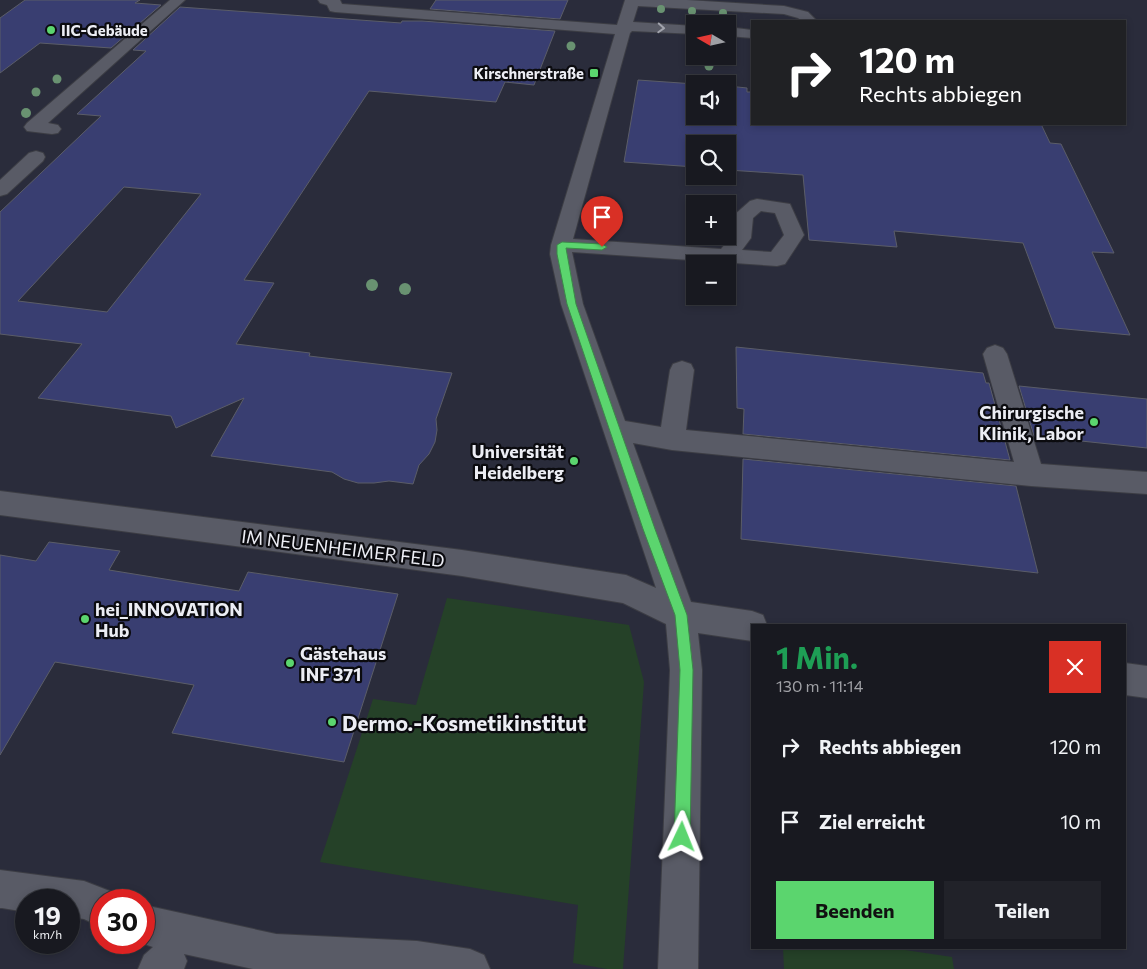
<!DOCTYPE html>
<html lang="de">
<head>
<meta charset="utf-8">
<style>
	body { margin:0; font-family:Commissioner,sans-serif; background:#212229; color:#f1f3f6; height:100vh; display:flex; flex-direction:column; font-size:19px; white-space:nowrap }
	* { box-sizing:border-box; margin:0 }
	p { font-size:16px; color:#9fa0a5 }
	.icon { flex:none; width:28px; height:28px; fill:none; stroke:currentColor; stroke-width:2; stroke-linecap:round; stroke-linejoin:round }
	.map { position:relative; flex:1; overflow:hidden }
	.details { position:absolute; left:751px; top:624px; width:375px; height:325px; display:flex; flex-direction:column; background:#181920; border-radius:0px; box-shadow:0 2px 8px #0003,0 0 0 1px #36383e }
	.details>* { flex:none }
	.banner { position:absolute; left:751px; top:20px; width:375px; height:105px; border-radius:0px; box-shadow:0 2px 8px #0003,0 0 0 1px #36383e; background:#202124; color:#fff; overflow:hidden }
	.needle { width:32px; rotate:279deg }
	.controls { position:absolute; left:686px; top:15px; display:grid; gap:10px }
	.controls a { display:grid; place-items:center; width:50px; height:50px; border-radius:0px; background:#181920; box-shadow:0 2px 8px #0003,0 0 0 1px #36383e; font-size:25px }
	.speed { position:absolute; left:15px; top:889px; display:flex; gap:10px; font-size:25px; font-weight:700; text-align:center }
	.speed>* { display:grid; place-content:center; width:65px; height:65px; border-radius:50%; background:#181920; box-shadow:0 2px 8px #0003,0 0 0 1px #36383e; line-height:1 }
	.speed small { font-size:12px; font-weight:400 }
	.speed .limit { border:8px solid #d22; background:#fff; color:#111 }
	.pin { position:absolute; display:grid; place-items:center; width:42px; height:42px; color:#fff; margin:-51px -21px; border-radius:50% 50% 50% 0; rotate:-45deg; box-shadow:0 0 5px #0007 }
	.pin .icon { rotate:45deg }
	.me { position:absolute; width:55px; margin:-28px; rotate:2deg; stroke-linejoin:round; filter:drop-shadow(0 0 4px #0008) }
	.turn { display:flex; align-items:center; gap:18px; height:105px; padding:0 25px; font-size:22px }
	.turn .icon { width:65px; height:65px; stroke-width:2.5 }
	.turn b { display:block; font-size:35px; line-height:42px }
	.round { display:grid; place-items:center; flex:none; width:52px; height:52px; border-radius:0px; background:#212229 }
	.headline { display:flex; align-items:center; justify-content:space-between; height:85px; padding:0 25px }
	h1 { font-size:30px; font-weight:700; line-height:38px; color:#1e9e55 }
	.action { display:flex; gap:10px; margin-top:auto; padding:10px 25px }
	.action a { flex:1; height:58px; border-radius:0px; background:#5bd56e; color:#111; font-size:20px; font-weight:700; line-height:58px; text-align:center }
	.action a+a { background:#212229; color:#f1f3f6 }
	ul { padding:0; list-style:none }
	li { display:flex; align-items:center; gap:15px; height:75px; padding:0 25px }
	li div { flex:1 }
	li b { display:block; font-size:19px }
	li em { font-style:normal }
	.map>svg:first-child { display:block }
	.built { fill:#2a2c3b; fill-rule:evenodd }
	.green { fill:#254128 }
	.building { fill:#393e71; stroke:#5b5d68; fill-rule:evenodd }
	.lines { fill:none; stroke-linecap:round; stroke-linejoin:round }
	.minor-casing { stroke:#3c3d44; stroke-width:2 }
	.minor { fill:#595b66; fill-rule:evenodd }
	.tree { fill:#699271 }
	.oneway { stroke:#a2a4ad }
	.route { fill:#5bd56e; stroke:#3b8a48 }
	.poi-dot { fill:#5bd56e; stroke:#0b0b0f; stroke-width:2 }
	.labels { text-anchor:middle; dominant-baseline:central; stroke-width:4.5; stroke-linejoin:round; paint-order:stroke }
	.far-poi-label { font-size:15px; font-weight:bold; fill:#ecedf4; stroke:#0b0b0f; text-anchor:start }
	.poi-label { font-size:18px; font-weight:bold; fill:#ecedf4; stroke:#0b0b0f; text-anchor:end }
	.street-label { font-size:18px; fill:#ecedf4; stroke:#0b0b0f }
	.near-poi-label { font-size:21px; font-weight:bold; fill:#ecedf4; stroke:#0b0b0f; text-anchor:start }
</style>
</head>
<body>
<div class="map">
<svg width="1147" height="969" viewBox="0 0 1147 969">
	<rect width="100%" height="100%" fill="#20212b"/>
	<!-- built -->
	<path class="built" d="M0 0H1147V969H0ZM752 21H1125V124H752ZM695 24H728V56H695ZM695 84H728V116H695ZM695 144H728V176H695ZM695 204H728V236H695ZM695 264H728V296H695ZM752 625H1125V948H752ZM26 900H69V942H26ZM101 900H144V942H101Z"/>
	<!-- green -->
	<g class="green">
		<polygon points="447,598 629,625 644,682 623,969 607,969 573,963 578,905 320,862 373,699 416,705"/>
		<polygon points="783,948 892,948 952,957 954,969 784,969"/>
	</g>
	<!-- building -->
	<g class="building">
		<polygon points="25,0 140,0 135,3 161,5 111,48 40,43 0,73 0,18"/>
		<polygon points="436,0 568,0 560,19 430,9"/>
		<path d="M180 7 401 23 402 21H422L555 31 534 85 505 82 496 102 369 91 244 280 274 283 236 344 310 353 309 356 452 373 436 419 437 430 435 442 429 454 419 465 413 484 389 481 374 483H358L344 479 332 472 211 456 244 398 176 428 171 416 38 398 82 344 0 334V212L101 116 77 114 146 51 133 50ZM124 187 201 194 107 312 18 301Z"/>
		<polygon points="638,80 695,84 695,116 728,116 728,86 747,88 747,92 752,92 752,124 1041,124 1050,143 1061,144 1114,253 1092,252 1130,335 1055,328 1023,243 894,231 897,247 809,240 803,175 728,170 728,144 695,144 695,167 624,162"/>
		<polygon points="736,347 983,373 986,383 989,383 1010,460 743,434 744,409 737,408"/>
		<polygon points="1019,386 1147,399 1147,448 1034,436"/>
		<polygon points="743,459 1016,486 1038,573 741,539"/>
		<polygon points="49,542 120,551 109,570 239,591 248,572 398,594 344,762 172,733 194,685 55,662 0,755 0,555 36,561"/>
	</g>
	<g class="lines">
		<!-- minor casing -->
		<g class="minor-casing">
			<g id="minor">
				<polygon points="170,0 185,0 48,123 58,125 61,129 58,133 52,134 27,131 24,127 27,123"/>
				<path d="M318 0H340L342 4 617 25 625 0H687L784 6 808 12 817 21H802L798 18 784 14 638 6 633 22 695 26V34L632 31 630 33 573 239 721 249 731 237 733 216 750 201 757 199 790 204 804 235 785 264 777 266 572 252 583 304 625 421 661 427 670 370 673 364 682 361 691 364 694 370 686 430 1014 462 983 354 987 348 995 345 1003 348 1007 354 1041 464 1147 472V494L1031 486 672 450 633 443 691 602 752 611 763 615 767 625H752V641L698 633 702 670 698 969H658L670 670 666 624 623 603 462 576 0 515V491L462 550 626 575 656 588 561 304 550 254 551 245 615 34 335 12 330 11 327 5 320 3ZM761 211 775 213 784 235 771 252 742 250 751 238 753 218Z"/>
				<polygon points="728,27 752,30 752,38 728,36"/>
				<polygon points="36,151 43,153 45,157 43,161 7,194 0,196 0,180 29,153"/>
				<polygon points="1125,663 1147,666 1147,698 1125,695"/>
				<polygon points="0,870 84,881 115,893 118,900 101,900 101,927 84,919 69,917 69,900 26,900 26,912 2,908 0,908"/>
				<polygon points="144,905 276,934 417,941 470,949 484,955 490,969 253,969 184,954 187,961 184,969 138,969 144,955 153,947 138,942 144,942"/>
			</g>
		</g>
		<!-- minor -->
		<use href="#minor" class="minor"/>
	</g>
	<!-- trees -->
	<g class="tree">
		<circle cx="661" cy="9" r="4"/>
		<circle cx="692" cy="11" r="4"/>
		<circle cx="723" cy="13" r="4"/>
		<circle cx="571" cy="46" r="4.5"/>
		<circle cx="709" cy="66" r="4.5"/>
		<circle cx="57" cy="79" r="4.5"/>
		<circle cx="36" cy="92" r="4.5"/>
		<circle cx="26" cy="113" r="5"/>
		<circle cx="372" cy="285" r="6"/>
		<circle cx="405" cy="289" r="6"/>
	</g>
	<!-- one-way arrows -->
	<defs><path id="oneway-chevron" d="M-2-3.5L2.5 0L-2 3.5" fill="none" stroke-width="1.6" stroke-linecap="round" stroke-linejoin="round" transform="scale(1.25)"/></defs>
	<use class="oneway" href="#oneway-chevron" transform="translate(661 28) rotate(3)"/>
	<!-- route -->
	<polygon class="route" points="562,242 602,244 607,247 602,250 566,248 576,304 655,529 687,615 693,670 690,837 688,843 682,845 677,843 674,837 680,670 675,615 643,529 567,304 557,254 557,245"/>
	<!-- markers -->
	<g class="poi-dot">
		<circle cx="51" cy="30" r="5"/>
		<rect x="589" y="68" width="10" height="10" rx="2.5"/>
		<circle cx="1094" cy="422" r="5"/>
		<circle cx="574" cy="461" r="5"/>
		<circle cx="85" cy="619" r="5"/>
		<circle cx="290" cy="663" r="5"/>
		<circle cx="332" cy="722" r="5"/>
	</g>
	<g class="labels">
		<!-- far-poi labels -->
		<g class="far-poi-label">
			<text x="61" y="30">IIC-Gebäude</text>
			<text x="584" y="73" text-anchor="end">Kirschnerstraße</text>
		</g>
		<!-- poi labels -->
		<g class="poi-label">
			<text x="1084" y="412">Chirurgische<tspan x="1084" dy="21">Klinik, Labor</tspan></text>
			<text x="564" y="451">Universität<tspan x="564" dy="21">Heidelberg</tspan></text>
			<text x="95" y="609" text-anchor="start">hei_INNOVATION<tspan x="95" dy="21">Hub</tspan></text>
			<text x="300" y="653" text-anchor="start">Gästehaus<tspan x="300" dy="21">INF 371</tspan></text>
		</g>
		<!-- street labels -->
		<g class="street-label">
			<text transform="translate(343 548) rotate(7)">IM NEUENHEIMER FELD</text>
		</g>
		<!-- near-poi labels -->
		<g class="near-poi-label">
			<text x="342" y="722">Dermo.-Kosmetikinstitut</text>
		</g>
	</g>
</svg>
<div class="controls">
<a><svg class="needle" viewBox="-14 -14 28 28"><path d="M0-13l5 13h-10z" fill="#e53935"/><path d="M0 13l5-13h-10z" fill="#9fa0a5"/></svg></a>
<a><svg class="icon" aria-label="sound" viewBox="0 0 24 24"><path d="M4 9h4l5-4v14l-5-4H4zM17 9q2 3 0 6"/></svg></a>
<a><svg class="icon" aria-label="search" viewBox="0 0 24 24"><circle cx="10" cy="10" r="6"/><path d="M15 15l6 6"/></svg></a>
<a>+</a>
<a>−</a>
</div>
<div class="speed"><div>19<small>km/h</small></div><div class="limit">30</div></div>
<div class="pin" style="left:602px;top:247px;background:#d93025"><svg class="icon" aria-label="arrive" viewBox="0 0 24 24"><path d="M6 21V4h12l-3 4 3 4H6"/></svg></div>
<svg class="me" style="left:682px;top:837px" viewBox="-20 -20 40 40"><path d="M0-17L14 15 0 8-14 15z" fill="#5bd56e" stroke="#fff" stroke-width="4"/></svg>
<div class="banner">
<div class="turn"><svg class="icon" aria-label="right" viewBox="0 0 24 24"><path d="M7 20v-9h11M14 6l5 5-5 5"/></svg><div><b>120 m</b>Rechts abbiegen</div></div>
</div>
<section class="details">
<div class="headline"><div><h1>1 Min.</h1><p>130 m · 11:14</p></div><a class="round" style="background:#d93025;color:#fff"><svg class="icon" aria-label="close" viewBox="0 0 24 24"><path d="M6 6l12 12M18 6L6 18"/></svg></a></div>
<ul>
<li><svg class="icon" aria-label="right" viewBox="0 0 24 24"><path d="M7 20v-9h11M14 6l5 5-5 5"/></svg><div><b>Rechts abbiegen</b></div><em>120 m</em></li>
<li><svg class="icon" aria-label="arrive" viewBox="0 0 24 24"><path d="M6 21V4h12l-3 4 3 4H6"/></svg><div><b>Ziel erreicht</b></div><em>10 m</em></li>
</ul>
<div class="action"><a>Beenden</a><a>Teilen</a></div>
</section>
</div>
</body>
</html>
